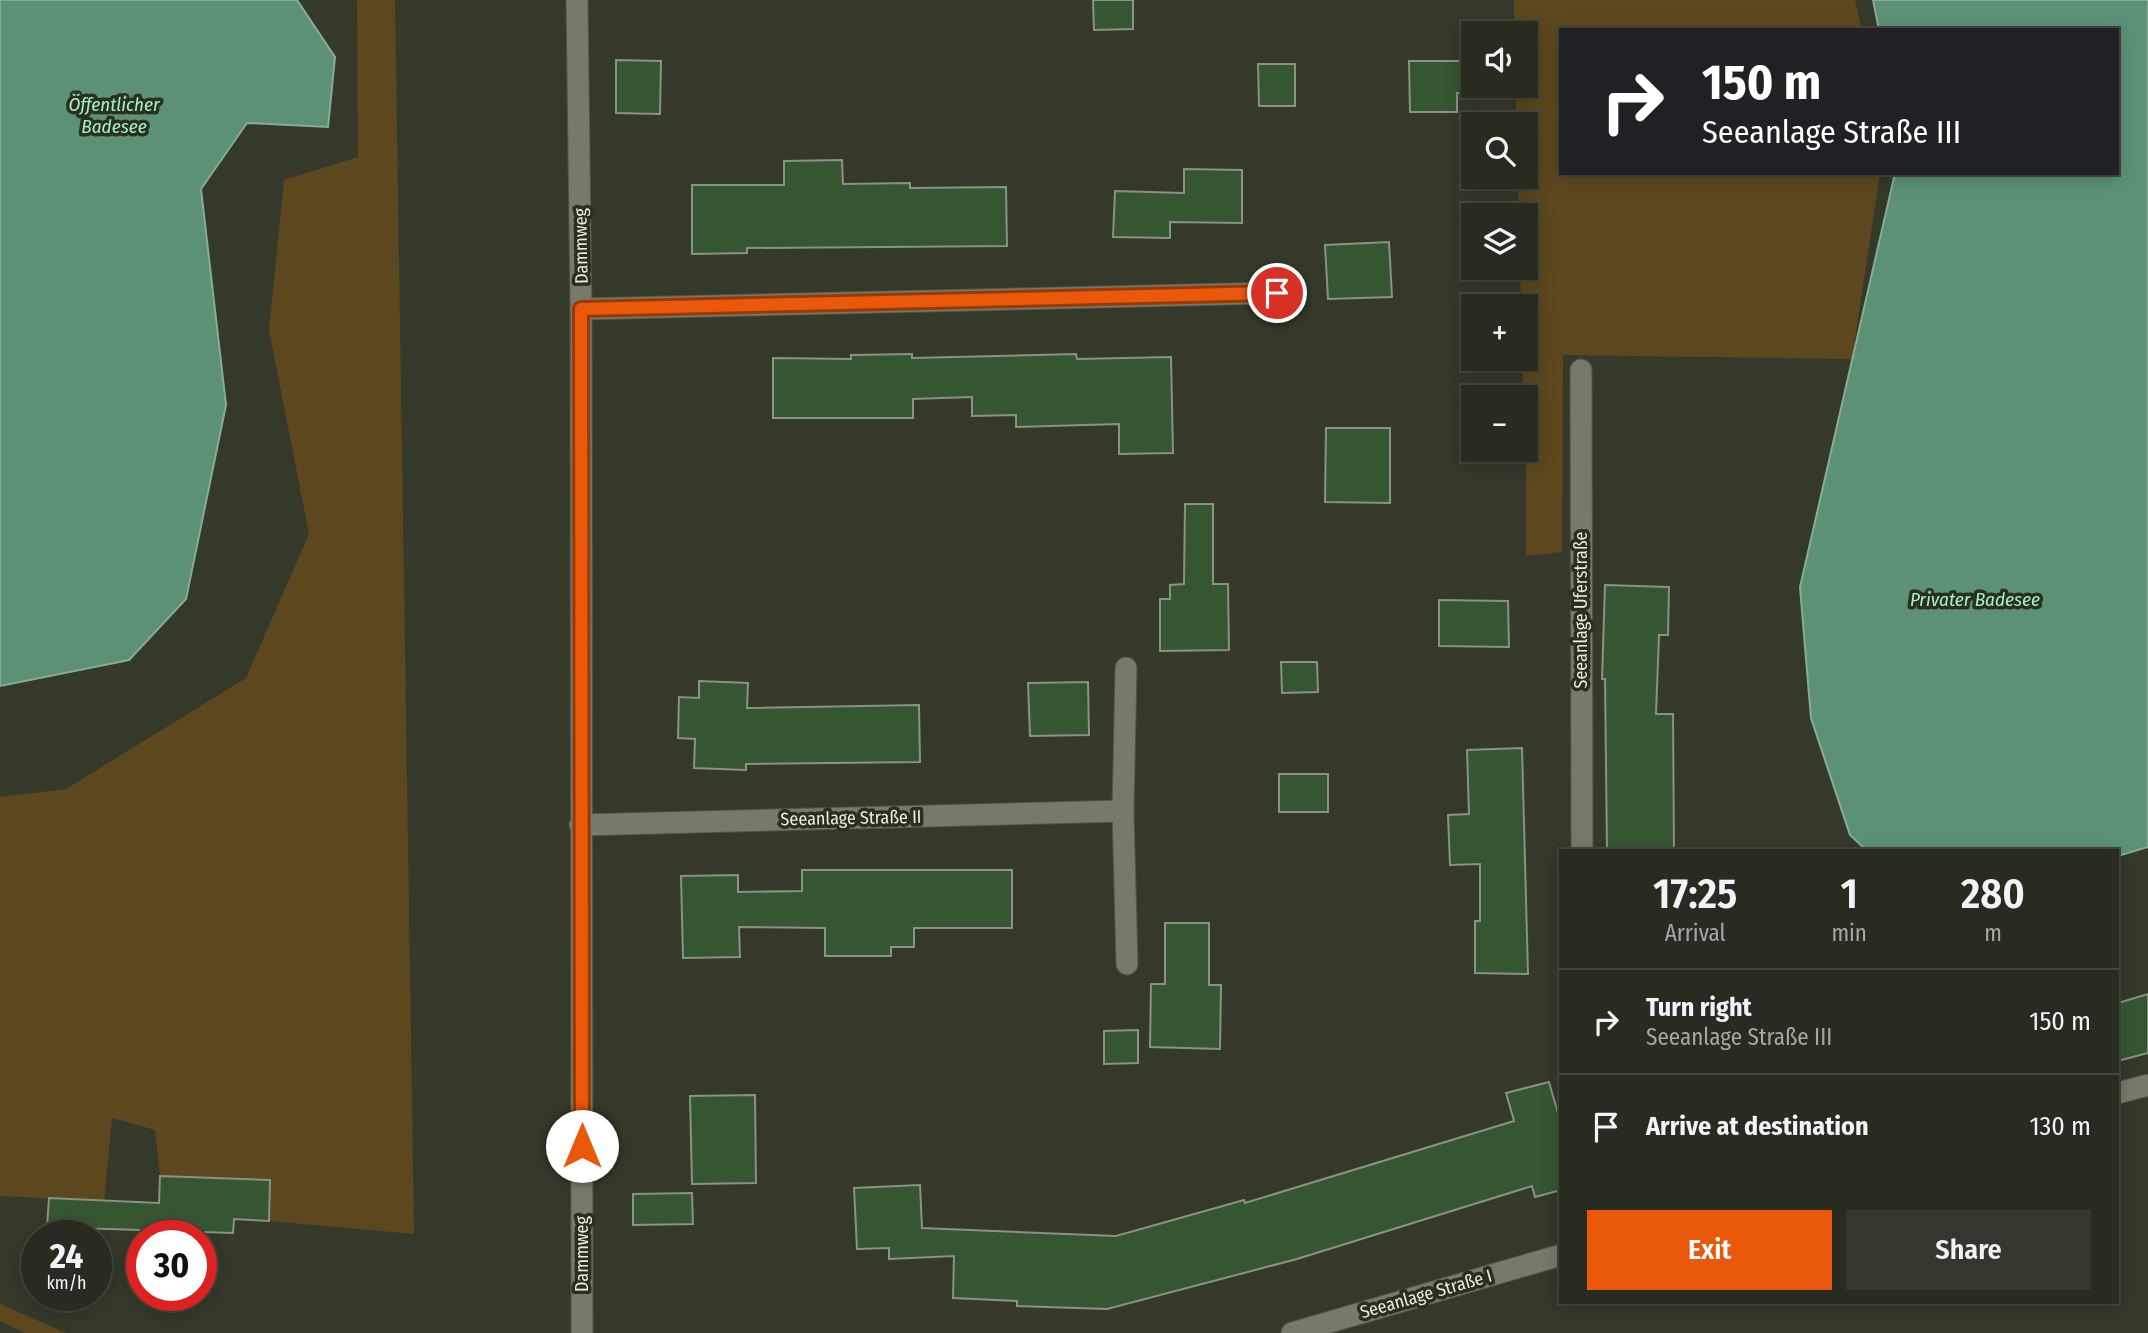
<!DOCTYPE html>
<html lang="en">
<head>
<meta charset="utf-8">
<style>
	body { margin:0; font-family:"Fira Sans Condensed",sans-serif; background:#34372d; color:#f1f3f6; height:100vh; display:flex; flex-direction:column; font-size:26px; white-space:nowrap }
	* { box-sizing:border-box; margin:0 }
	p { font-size:23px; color:#a5a7a5 }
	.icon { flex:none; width:38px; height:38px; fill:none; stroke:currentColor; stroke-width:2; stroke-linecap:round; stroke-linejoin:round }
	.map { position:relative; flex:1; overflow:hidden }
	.sheet { position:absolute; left:1559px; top:849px; width:560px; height:455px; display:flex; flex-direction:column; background:#282b20; border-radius:0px; box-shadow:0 4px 18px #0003,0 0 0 2px #44473e }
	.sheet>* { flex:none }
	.guide { position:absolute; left:1559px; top:28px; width:560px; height:147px; border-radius:0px; box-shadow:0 4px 18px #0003,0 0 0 2px #44473e; background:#202124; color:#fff; overflow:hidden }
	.controls { position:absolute; left:1461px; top:21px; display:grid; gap:14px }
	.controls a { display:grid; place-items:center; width:77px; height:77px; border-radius:0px; background:#282b20; box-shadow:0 4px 18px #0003,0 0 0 2px #44473e; font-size:35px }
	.speed { position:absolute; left:21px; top:1220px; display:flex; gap:14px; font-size:35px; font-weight:700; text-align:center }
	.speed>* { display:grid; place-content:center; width:91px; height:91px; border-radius:50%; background:#282b20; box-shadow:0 4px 18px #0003,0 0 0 2px #44473e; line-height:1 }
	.speed small { font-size:18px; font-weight:400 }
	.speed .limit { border:10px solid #d22; background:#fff; color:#111 }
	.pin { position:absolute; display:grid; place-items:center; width:60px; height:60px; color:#fff; margin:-30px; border:4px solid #fff; border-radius:50%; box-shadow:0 2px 7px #0007 }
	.me { position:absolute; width:77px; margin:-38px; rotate:0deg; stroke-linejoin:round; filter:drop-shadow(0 0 5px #0008) }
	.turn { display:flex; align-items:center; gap:24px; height:147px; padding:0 28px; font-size:32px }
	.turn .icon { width:91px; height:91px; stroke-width:2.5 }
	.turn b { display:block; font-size:49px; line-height:60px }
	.eta { display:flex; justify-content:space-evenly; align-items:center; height:119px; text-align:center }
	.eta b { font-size:42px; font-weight:600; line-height:49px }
	.action { display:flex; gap:14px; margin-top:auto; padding:14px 28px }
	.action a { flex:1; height:80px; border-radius:0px; background:#ea580c; color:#fff; font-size:28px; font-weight:600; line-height:80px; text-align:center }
	.action a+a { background:#34372d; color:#f1f3f6 }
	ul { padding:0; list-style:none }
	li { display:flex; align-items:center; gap:21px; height:105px; padding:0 28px; border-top:2px solid #44473e }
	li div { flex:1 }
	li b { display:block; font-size:26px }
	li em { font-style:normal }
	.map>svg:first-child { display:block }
	.green { fill:#5d471e }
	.water { fill:#5c9176; stroke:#86ac96; stroke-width:2 }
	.building { fill:#365631; stroke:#879384; stroke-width:2 }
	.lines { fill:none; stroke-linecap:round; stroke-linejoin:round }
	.minor-casing { stroke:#515548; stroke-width:23 }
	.minor { stroke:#757a69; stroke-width:21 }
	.route-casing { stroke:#983908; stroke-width:18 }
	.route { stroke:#ea580c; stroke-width:12 }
	.labels { text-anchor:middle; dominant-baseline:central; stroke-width:7; stroke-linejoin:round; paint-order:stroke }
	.street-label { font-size:18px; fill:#e9ece2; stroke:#2b2f20 }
	.water-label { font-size:19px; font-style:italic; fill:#a1f4ca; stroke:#2b2f20 }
</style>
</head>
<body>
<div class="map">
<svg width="2148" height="1333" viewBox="0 0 2148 1333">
	<rect width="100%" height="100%" fill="#35392a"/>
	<!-- green -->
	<g class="green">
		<polygon points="357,0 395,0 414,1234 269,1221 270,1180 160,1176 155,1130 112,1118 104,1201 0,1196 0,797 66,789 246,678 309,534 269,330 284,180 358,157"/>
		<polygon points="1514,0 1855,0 1862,30 1561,30 1561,173 1880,173 1852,359 1563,355 1562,552 1526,556 1526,397 1523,397 1522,359 1526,359 1526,306 1521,306 1520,268 1526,268 1526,215 1519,215 1518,177 1526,177 1526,124 1516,124 1516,86 1526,86 1526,33 1514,33"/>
		<polygon points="0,1304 66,1333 25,1333 0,1321"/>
	</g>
	<!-- water -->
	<g class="water">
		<polygon points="0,0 297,0 335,57 328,127 247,123 201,189 226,405 186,599 129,660 0,686"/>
		<polygon points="1873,0 2148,0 2148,847 2118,856 2118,850 1866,850 1850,835 1811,718 1800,587 1895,173 2118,173 2118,30 1879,30"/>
	</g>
	<!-- building -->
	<g class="building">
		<polygon points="1093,0 1133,0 1133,29 1094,30"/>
		<polygon points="616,60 661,61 660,114 616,113"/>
		<polygon points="1409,61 1474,61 1474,93 1457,93 1457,112 1410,112"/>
		<polygon points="1258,64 1295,64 1295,106 1259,106"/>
		<polygon points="842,160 843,184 910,183 910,188 1006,187 1007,246 747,248 747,253 692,254 692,185 784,185 784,161"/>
		<polygon points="1184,169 1242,170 1242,223 1170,222 1170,238 1113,237 1115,191 1184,193"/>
		<polygon points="1389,242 1392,297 1328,299 1325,245"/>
		<polygon points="912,354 912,358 1076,354 1077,359 1171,357 1173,453 1119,454 1119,424 1016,427 1016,415 972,416 972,397 913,399 913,418 773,418 773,358 851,359 851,355"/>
		<polygon points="1326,428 1390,428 1390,503 1325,502"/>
		<polygon points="1185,504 1213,504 1213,584 1228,584 1229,650 1160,651 1160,599 1170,599 1170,585 1184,584"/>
		<polygon points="1605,585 1669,587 1668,635 1659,635 1656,714 1673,714 1674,850 1607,850 1605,679 1602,679"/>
		<polygon points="1439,600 1508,601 1509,647 1439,646"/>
		<polygon points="1281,662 1317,662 1318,692 1282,693"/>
		<polygon points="699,681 748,683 747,708 919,705 920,762 746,764 746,770 694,768 695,739 678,738 679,697 699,698"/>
		<polygon points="1088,682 1089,735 1030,736 1028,683"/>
		<polygon points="1522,748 1528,974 1475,973 1475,921 1480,921 1480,864 1450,865 1448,815 1469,814 1467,750"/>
		<rect x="1279" y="774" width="49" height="38"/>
		<polygon points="802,870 1012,870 1012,928 914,928 914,947 891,947 891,956 825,956 825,928 739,927 740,957 683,958 681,876 738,875 738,892 802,891"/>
		<polygon points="1165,923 1209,923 1209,985 1221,985 1220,1049 1150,1047 1151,984 1165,984"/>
		<polygon points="2148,994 2148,1053 2118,1061 2118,1003"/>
		<polygon points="1138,1030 1138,1063 1104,1064 1104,1031"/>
		<polygon points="1549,1082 1561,1124 1561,1190 1535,1197 1532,1186 1297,1259 1107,1309 1017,1306 1017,1301 953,1298 954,1256 889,1259 889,1248 857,1249 854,1188 920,1185 922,1228 1116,1236 1244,1200 1245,1203 1514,1121 1506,1093"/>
		<polygon points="755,1095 756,1183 692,1184 690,1096"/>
		<polygon points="160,1176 270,1180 269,1221 234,1219 233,1233 47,1227 49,1198 159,1203"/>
		<polygon points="692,1193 693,1224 633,1225 633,1194"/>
	</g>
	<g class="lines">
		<!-- minor casing -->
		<g class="minor-casing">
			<g id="minor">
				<polyline points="577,0 581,309 582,1333"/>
				<polyline points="581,309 1277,293"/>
				<polyline points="1581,370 1582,850"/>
				<polyline points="1126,668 1123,811 1127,964"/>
				<polyline points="580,825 1123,811"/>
				<polyline points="2118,1093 2148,1085"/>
				<polyline points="1292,1333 1561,1255"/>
			</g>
		</g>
		<!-- minor -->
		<use href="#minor" class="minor"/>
	</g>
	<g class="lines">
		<!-- route casing -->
		<g class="route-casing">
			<polyline id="route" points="582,1146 581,309 1277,293"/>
		</g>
		<!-- route -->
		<use href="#route" class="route"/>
	</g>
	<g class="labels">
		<!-- street labels -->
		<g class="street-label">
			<text transform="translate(581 246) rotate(-91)">Dammweg</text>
			<text transform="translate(1581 610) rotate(-90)">Seeanlage Uferstraße</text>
			<text transform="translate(851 818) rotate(-1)">Seeanlage Straße II</text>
			<text transform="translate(582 1254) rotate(-90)">Dammweg</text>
			<text transform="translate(1426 1294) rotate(-16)">Seeanlage Straße I</text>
		</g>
		<!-- water labels -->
		<g class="water-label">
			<text x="114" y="104">Öffentlicher<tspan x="114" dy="22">Badesee</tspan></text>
			<text x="1975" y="599">Privater Badesee</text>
		</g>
	</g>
</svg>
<div class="controls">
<a><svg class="icon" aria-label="sound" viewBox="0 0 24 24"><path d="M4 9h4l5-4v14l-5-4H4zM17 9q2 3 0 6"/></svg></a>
<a><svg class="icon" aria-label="search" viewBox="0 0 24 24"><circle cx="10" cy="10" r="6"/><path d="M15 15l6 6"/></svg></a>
<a><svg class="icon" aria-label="layers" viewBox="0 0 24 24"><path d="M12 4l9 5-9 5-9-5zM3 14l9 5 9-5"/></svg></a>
<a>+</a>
<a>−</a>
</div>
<div class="speed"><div>24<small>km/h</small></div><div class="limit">30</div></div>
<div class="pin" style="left:1277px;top:293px;background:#d93025"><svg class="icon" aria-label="arrive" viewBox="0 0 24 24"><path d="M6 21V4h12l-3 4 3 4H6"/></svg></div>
<svg class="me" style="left:582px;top:1146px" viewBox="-20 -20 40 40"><circle r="19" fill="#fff"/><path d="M0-13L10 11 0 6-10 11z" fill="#ea580c"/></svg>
<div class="guide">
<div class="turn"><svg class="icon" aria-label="right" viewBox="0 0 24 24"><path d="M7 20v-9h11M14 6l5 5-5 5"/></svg><div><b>150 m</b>Seeanlage Straße III</div></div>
</div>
<section class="sheet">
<div class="eta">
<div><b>17:25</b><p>Arrival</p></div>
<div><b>1</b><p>min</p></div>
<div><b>280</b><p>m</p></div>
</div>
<ul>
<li><svg class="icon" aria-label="right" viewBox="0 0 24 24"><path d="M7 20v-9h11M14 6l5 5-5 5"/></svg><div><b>Turn right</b><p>Seeanlage Straße III</p></div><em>150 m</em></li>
<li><svg class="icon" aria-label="arrive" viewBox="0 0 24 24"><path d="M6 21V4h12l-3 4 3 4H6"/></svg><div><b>Arrive at destination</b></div><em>130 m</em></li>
</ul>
<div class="action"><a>Exit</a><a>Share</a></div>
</section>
</div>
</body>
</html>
